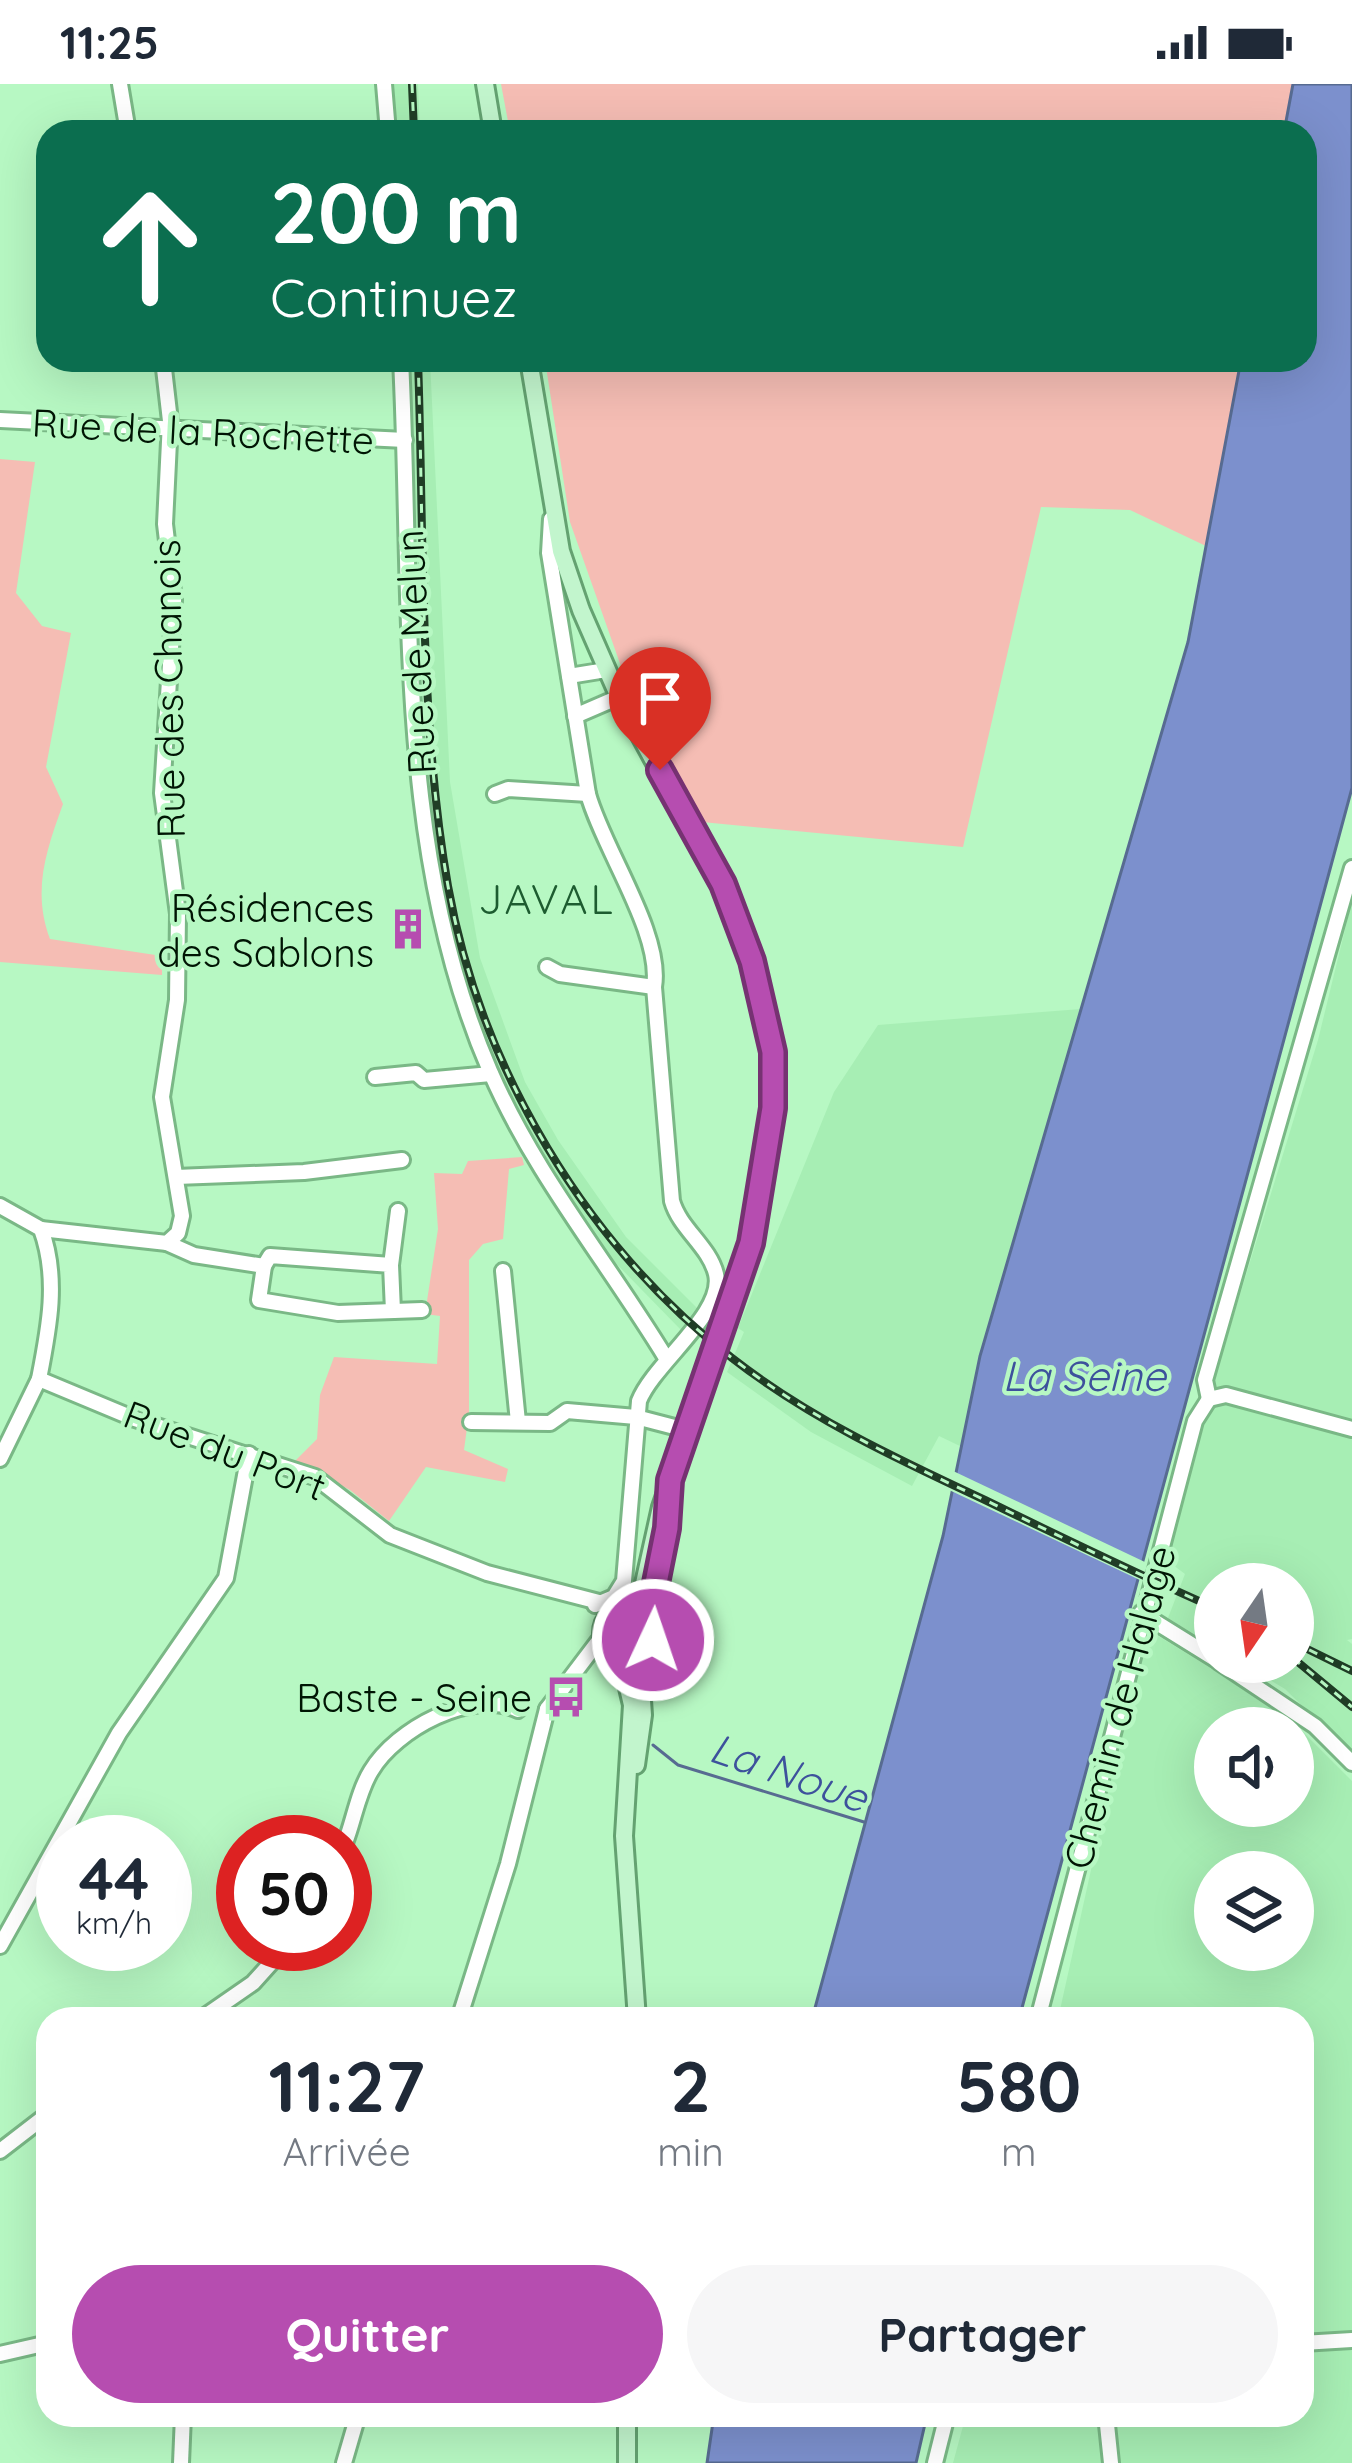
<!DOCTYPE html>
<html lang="fr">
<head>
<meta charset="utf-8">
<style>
	body { margin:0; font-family:Quicksand,sans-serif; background:#f6f6f7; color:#1f2937; height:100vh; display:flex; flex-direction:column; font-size:45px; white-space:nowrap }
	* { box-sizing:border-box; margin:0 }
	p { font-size:39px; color:#747a83 }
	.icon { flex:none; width:66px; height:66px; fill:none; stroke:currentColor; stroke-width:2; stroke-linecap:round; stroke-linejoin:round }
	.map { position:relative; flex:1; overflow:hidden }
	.details { position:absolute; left:36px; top:1923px; width:1278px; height:420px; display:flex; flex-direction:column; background:#fff; border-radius:36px; box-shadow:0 12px 48px #0002 }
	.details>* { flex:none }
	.banner { position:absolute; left:36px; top:36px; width:1281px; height:252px; border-radius:36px; box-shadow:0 12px 48px #0002; background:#0b6e4f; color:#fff; overflow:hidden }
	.needle { width:78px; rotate:193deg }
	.controls { position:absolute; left:1194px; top:1479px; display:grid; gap:24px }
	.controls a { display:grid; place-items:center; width:120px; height:120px; border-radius:50%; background:#fff; box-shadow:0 12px 48px #0002; font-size:60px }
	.speed { position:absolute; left:36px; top:1731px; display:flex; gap:24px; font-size:60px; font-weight:700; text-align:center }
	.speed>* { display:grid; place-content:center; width:156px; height:156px; border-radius:50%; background:#fff; box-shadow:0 12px 48px #0002; line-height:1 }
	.speed small { font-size:30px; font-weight:400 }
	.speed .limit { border:18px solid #d22; background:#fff; color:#111 }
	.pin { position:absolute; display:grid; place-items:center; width:102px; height:102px; color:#fff; margin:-123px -51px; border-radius:50% 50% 50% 0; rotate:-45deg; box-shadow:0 0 12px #0007 }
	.pin .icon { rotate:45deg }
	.me { position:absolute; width:132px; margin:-66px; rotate:3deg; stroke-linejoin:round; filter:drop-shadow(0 0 9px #0008) }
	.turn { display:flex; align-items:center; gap:42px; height:252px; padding:0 36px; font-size:54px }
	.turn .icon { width:156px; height:156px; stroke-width:2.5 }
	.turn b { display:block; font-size:84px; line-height:102px }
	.eta { display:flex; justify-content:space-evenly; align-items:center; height:204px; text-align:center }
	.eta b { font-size:72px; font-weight:800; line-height:84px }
	.cta { display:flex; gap:24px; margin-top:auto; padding:24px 36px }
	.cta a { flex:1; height:138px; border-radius:72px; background:#b64db0; color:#fff; font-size:48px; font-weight:800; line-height:138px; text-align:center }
	.cta a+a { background:#f6f6f7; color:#1f2937 }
	.status { display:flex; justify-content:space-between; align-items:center; height:84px; padding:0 60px; background:#fff; direction:ltr }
	.status svg { height:33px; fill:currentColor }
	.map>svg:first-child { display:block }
	.built { fill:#a7eeb4; fill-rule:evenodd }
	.green { fill:#f5bdb4 }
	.water { fill:#7c90cd; stroke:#576b91; stroke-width:3 }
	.pier { fill:#b7f8c3 }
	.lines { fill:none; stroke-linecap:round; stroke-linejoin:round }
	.stream { stroke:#576b91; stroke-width:3 }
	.minor-casing { stroke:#7ab886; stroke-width:20 }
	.major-casing { stroke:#64a271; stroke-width:22 }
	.minor { stroke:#fff; stroke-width:14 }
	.major { stroke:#c2f5cd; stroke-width:16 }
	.rail-casing { stroke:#203d26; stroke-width:8 }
	.rail { stroke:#b7f8c3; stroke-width:3; stroke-dasharray:9; stroke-linecap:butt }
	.route-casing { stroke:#763272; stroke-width:30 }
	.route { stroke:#b64db0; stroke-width:21 }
	.labels { text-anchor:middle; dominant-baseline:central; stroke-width:9; stroke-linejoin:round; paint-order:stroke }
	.street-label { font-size:39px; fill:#001504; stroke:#b7f8c3 }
	.poi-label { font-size:39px; fill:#001504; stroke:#b7f8c3; text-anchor:end }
	.neighbourhood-label { font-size:42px; letter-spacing:3px; fill:#1d5c30; stroke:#b7f8c3 }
	.water-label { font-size:42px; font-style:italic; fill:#3d519c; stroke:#b7f8c3 }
</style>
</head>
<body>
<div class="status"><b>11:25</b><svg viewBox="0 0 49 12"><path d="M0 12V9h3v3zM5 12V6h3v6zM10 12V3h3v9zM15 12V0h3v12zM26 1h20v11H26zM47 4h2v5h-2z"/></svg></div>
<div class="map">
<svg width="1352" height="2379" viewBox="0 0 1352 2379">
	<rect width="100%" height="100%" fill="#b7f8c3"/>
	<!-- built -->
	<g class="built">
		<polygon points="391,0 418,0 420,48 393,48"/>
		<polygon points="406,276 430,276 450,698 480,874 525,998 558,1056 626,1153 700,1227 681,1246 601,1164 563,1109 501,997 460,889 430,717"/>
		<polygon points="1352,817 1352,1555 1347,1556 1352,1560 1352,1671 1285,1605 1240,1578 1293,1578 1293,1500 1215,1500 1215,1563 1168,1534 1185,1490 1165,1475 1205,1325 1318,956"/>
		<polygon points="1081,925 980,1272 962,1363 939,1352 912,1402 811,1348 727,1288 744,1248 738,1244 834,1008 878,941"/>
		<path d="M1150 1547 1284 1629 1352 1697V2379H953L966 2331H1302V1935H1058L1143 1551ZM1215 1644H1293V1722H1215ZM1215 1788H1293V1866H1215Z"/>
	</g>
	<!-- green -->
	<g class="green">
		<polygon points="501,0 1294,0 1285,48 510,48"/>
		<polygon points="545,276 1241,276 1206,462 1130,426 1041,423 963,763 702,738 635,622 570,438"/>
		<path d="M0 375 35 378 16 509 42 542 71 549 46 683 63 720C46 767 32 807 50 855L162 872V891L0 878Z"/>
		<polygon points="522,1073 524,1081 509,1085 503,1155 483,1160 469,1176 469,1329 464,1366 508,1385 505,1398 426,1383 389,1437 350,1406 295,1377 317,1355 320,1311 334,1273 437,1280 440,1232 425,1230 438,1145 434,1089 462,1090 468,1077"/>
		<circle cx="629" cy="1550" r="19"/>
	</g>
	<!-- water -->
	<g class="water">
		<polygon points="1293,0 1352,0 1352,704 1019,1935 812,1935 943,1452 980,1272 1188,558 1241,276 1305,276 1305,48 1284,48"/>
		<polygon points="714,2331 927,2331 916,2379 707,2379"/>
	</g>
	<!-- pier -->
	<polygon class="pier" points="951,1386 1147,1479 1142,1497 947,1405"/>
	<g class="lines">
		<!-- stream -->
		<polyline class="stream" points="653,1661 678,1681 864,1738"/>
		<!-- minor casing -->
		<g class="minor-casing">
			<g id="minor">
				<polyline points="120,0 128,48"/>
				<polyline points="384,0 388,48"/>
				<path d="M401 276C413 511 394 766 490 987 535 1091 607 1177 666 1274"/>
				<polyline points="0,336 405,356"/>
				<path d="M551 435 549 469 588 710C603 765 663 850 654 903L672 1117C680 1145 709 1162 716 1190 725 1229 654 1279 639 1317L624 1497 614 1513 595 1521"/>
				<polyline points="569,592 606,586"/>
				<polyline points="575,632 619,613"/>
				<polyline points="495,710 508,705 588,710"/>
				<polyline points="547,883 560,890 654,903"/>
				<polyline points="375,993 416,989 424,996 491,990"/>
				<polyline points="176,1093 304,1088 402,1076"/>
				<path d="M0 1122 41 1145C59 1194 49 1244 39 1295L135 1335 315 1393 390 1451 487 1489 622 1524"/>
				<polyline points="41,1145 167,1159 178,1149 182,1132 162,1013 177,916 178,830 162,709 174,516 165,440 170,337 163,276"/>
				<polyline points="167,1159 194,1171 264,1182 259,1216 338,1229 422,1226"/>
				<polyline points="391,1181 398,1127"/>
				<polyline points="264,1182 270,1172 391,1181 393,1227"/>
				<polyline points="503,1187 518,1338"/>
				<polyline points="1209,1315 1205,1296 1352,784"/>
				<polyline points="1209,1315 1226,1311 1352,1345"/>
				<polyline points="471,1338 550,1339 567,1327 636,1333 686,1346"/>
				<polyline points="0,1375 39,1295"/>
				<polyline points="1141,1529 1215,1575"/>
				<polyline points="1219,1578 1315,1642 1352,1679"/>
				<polyline points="547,1625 603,1551"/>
				<path d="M345 1759C354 1736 358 1708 371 1687 396 1645 472 1604 518 1626"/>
				<polyline points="0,1862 119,1649 226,1494 249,1370"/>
				<polyline points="201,1935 253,1899 288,1860"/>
				<polyline points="459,1935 508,1780 547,1625"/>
				<polyline points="1038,1935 1195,1337 1209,1315"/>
				<polyline points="0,2067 48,2030"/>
				<polyline points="1302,2259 1352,2256"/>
				<polyline points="0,2270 48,2259"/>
				<polyline points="1106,2331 1111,2379"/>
				<polyline points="181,2379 183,2331"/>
				<polyline points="344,2379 358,2331"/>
				<polyline points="935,2379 947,2331"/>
			</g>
		</g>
		<!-- major casing -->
		<g class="major-casing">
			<g id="major">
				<polyline points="485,0 493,48"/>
				<polyline points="529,276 561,467 581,526 619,613 736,828 773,968 772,1046 751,1159 661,1423 643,1504 629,1524"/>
				<polyline points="653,1507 670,1421"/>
				<circle cx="628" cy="1549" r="26"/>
				<polyline points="621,1574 632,1621 624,1752 637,1935"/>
				<polyline points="636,1681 643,1631 639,1573"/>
				<polyline points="627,2331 627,2379"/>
			</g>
		</g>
		<!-- minor -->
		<use href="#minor" class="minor"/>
		<!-- major -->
		<use href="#major" class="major"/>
		<!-- rail casing -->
		<g class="rail-casing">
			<g id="rail">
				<polyline points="412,0 414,48"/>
				<path d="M418 276C424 443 419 638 448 802 480 983 586 1161 732 1274 809 1334 897 1375 985 1416 1061 1453 1137 1490 1215 1524"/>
				<polyline points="1293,1558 1352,1587"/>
				<polyline points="1293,1574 1352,1623"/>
			</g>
		</g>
		<!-- rail -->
		<use href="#rail" class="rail"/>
	</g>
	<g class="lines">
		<!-- route casing -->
		<g class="route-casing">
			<polyline id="route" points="653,1556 649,1534 667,1444 670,1396 751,1159 773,1024 773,968 752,877 723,800 660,686"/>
		</g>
		<!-- route -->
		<use href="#route" class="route"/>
	</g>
	<!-- icons -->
	<defs>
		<g id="building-bare" transform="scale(3.24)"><path d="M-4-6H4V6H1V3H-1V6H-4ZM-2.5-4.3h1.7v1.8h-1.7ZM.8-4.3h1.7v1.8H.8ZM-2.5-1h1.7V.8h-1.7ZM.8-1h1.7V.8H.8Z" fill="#b64db0" stroke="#b7f8c3" stroke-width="2.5" paint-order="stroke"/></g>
		<g id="bus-bare" transform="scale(3.24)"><path d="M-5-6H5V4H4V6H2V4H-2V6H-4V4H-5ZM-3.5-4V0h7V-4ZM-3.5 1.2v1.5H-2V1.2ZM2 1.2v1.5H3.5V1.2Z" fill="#b64db0" stroke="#b7f8c3" stroke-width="2.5" paint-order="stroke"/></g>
	</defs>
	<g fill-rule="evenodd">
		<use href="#building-bare" x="408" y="845"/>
		<use href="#bus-bare" x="566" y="1613"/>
	</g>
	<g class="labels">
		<!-- street labels -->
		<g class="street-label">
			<text transform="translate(203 347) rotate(3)">Rue de la Rochette</text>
			<text transform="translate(415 568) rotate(-93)">Rue de Melun</text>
			<text transform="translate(168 605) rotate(-91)">Rue des Chanois</text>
			<text transform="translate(225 1366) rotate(21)">Rue du Port</text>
			<text transform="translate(1119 1623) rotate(-75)">Chemin de Halage</text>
		</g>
		<!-- poi labels -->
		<g class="poi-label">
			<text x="374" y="823">Résidences<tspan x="374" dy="45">des Sablons</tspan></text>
			<text x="532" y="1613">Baste - Seine</text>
		</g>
		<!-- neighbourhood labels -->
		<g class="neighbourhood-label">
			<text x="547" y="814">JAVAL</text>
		</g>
		<!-- water labels -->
		<g class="water-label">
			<text x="1084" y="1291">La Seine</text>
			<text transform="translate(789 1688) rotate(19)">La Noue</text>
		</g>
	</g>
</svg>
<div class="controls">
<a><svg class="needle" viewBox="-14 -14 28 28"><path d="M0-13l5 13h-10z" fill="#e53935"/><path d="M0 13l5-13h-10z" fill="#747a83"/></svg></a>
<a><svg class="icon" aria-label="sound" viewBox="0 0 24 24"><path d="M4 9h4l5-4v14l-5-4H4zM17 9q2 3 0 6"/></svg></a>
<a><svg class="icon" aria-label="layers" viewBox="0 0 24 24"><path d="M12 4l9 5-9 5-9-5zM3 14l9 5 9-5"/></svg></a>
</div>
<div class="speed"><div>44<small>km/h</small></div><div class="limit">50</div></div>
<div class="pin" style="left:660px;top:686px;background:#d93025"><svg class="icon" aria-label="arrive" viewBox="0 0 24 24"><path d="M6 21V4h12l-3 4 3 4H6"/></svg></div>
<svg class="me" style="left:653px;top:1556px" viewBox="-20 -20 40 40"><circle r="17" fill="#b64db0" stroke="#fff" stroke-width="3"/><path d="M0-11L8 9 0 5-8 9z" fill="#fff"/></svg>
<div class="banner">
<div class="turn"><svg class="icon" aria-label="ahead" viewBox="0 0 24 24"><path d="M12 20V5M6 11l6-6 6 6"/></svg><div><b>200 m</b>Continuez</div></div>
</div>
<section class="details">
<div class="eta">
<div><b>11:27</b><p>Arrivée</p></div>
<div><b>2</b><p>min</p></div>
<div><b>580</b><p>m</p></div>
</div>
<div class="cta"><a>Quitter</a><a>Partager</a></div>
</section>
</div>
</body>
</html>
